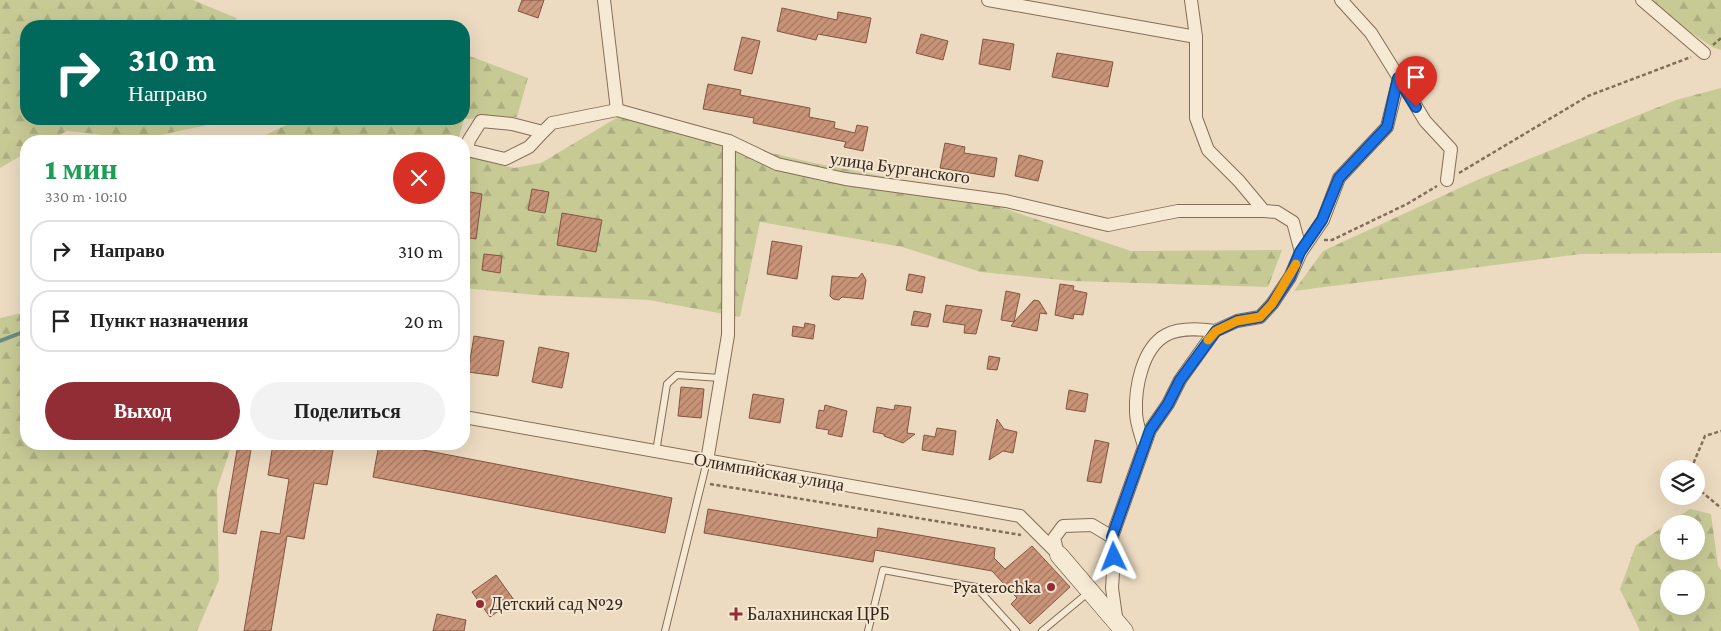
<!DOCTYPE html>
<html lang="ru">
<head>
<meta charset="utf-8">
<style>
	body { margin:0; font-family:"Crimson Pro",serif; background:#f2f2f2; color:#222; height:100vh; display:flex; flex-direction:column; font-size:19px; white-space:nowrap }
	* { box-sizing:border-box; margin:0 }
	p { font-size:16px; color:#767676 }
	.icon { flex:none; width:28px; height:28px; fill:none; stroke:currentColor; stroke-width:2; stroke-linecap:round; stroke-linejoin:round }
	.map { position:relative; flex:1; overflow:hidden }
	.drawer { position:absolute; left:20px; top:135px; width:450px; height:315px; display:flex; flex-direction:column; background:#fff; border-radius:20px; box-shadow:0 5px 20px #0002 }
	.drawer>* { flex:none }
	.top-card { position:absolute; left:20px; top:20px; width:450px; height:105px; border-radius:20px; box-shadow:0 5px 20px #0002; background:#00695c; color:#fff; overflow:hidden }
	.tools { position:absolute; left:1660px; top:460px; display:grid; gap:10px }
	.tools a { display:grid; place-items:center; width:45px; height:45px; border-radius:50%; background:#fff; box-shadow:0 5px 20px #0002; font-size:25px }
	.pin { position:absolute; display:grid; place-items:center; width:42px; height:42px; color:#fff; margin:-51px -21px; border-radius:50% 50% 50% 0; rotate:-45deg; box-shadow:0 0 5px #0007 }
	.pin .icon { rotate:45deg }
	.me { position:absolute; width:55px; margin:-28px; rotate:358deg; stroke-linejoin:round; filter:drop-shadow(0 0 4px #0008) }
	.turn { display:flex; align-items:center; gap:18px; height:105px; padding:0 25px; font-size:22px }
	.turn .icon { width:65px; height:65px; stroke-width:2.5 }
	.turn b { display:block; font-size:35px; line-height:42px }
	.round { display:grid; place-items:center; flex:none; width:52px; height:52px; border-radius:26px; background:#f2f2f2 }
	.summary { display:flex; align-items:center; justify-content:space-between; height:85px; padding:0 25px }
	h1 { font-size:30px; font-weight:800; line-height:38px; color:#1e9e55 }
	.primary-button { display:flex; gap:10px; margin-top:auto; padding:10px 25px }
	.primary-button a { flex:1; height:58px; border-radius:30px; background:#922c35; color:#fff; font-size:20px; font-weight:800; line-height:58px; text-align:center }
	.primary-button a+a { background:#f2f2f2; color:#222 }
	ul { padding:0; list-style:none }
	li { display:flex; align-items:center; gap:15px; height:62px; margin:0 10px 8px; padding:0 15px; border:2px solid #e0e0e0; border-radius:20px }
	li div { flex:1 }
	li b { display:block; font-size:19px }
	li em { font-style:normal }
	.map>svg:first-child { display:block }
	.forest { fill:url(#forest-firs); fill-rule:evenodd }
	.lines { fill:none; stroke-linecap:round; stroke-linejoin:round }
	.stream { stroke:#6b8c81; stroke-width:4 }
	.building { fill:url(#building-hatch); stroke:#835540 }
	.lane-casing { stroke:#856d59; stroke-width:8 }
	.street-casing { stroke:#856d59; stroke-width:14 }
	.secondary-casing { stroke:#674e3d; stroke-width:19 }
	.path { stroke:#856d59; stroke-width:2.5; stroke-dasharray:4 2.5; stroke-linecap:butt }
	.lane { stroke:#f7ead4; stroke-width:6 }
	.street { stroke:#f7ead4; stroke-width:12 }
	.secondary { stroke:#f7ead4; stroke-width:18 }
	.route-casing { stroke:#114b97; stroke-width:12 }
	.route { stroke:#1a73e8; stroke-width:9 }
	.slow { stroke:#f59e0b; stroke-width:9 }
	.poi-dot { fill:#922c35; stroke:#f4e6d0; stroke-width:2 }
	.labels { text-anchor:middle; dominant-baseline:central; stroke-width:4; stroke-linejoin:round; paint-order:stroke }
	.street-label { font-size:18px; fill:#35271d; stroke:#f4e6d0 }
	.poi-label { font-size:18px; fill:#35271d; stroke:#f4e6d0; text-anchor:start }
</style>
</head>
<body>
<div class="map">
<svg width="1721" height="631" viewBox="0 0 1721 631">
	<defs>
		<pattern id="forest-firs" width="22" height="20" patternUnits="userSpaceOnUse" patternTransform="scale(1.25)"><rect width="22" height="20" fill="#c8ca96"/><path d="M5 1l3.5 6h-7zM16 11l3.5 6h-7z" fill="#acae81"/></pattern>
		<pattern id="building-hatch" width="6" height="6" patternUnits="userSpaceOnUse" patternTransform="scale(1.25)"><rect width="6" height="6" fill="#c99378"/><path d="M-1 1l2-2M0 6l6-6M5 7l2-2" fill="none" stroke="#a47862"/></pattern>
	</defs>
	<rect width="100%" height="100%" fill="#ecdbc1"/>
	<!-- forest -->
	<g class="forest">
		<polygon points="0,0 193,0 236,18 239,26 26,26 26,119 236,119 141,139 67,131 48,141 26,141 26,153 0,168"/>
		<polygon points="1645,0 1721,0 1721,50 1712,47"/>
		<polygon points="464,54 528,78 517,117 464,119 458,141 253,141 299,119 464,119"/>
		<polygon points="1721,88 1721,253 1581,254 1294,291 1323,251 1477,180 1676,100"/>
		<polygon points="618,117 814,163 913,182 991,204 1131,251 1282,250 1268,287 1072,281 981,272 902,247 760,222 740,317 649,300 535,295 464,288 464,155 514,168 541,163"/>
		<polygon points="26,312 26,444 232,444 217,489 219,580 197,631 0,631 0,318"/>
		<path d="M1690 509 1711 514 1718 566 1721 570V631H1640L1620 589 1636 545ZM1669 524H1696V551H1669ZM1669 579H1696V606H1669Z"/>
	</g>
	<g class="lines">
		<!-- stream -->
		<polyline class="stream" points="0,341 26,331"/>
	</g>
	<!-- building -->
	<g class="building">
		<polygon points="522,0 544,0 538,18 518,11"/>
		<polygon points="782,8 837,20 838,12 871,18 866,43 818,34 816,40 777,31"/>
		<polygon points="921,34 948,41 943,60 916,53"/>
		<polygon points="742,37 760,41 752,74 734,70"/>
		<polygon points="983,39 1014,44 1010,70 979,64"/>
		<polygon points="1057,53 1113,62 1108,87 1052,77"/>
		<polygon points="708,84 741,90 740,95 810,108 809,117 835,122 834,128 855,133 857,125 868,127 863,151 844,147 846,142 753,123 754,118 703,109"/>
		<polygon points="945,143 965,147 964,153 997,158 994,177 940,168"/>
		<polygon points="1019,155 1043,161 1038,181 1015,176"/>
		<polygon points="532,189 549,192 545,213 528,210"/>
		<polygon points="464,191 482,194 476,239 464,237"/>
		<polygon points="562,213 602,220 596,252 557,245"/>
		<polygon points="772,241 802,246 797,279 767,274"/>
		<polygon points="484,254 502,256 500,273 482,270"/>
		<polygon points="862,273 866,280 863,299 842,297 839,300 833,299 830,296 832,276 858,278"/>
		<polygon points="909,274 925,277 922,293 906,290"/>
		<polygon points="1060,284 1074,286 1073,290 1087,293 1083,315 1074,314 1073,319 1055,315"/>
		<polygon points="1006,291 1020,294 1014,322 1034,300 1039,301 1047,314 1040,313 1037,331 1011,326 1014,322 1001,320"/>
		<polygon points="946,305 982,310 976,334 964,333 965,325 943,322"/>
		<polygon points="914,311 931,314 928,327 911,325"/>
		<polygon points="805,323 815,325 813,339 792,336 793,326 804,328"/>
		<polygon points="474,336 504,341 498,376 468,372"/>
		<polygon points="539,347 569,353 562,388 532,382"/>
		<polygon points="989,356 1000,358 997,370 987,369"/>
		<polygon points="681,387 704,389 701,418 678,416"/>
		<polygon points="1069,390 1088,394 1085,412 1066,409"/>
		<polygon points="753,394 784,399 780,423 749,418"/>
		<polygon points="825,405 847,411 842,437 828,434 829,430 816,428 819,410 824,411"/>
		<polygon points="895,405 911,407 907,433 915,434 903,443 884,436 884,434 873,432 877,407 894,410"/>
		<polygon points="997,419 1004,429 1017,432 1013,453 1003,451 989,460"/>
		<polygon points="937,428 956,431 953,455 922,450 924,435 935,437"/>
		<polygon points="1095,440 1109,443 1101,483 1087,481"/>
		<polygon points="238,444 252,444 236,534 223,532"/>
		<polygon points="273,444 334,444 327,485 314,483 304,539 287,536 271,631 244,631 261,531 280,534 289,479 268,475"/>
		<polygon points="379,444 392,444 672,498 665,533 373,477"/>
		<polygon points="708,509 877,538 878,528 995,548 994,558 1005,569 1032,546 1070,587 1030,624 1011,604 1017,598 992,571 875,550 873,562 704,533"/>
		<polygon points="496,575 514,600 490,617 472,592"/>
		<polygon points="437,614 466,620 464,631 433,631"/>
	</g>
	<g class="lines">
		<!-- lane casing -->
		<g class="lane-casing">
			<g id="lane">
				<polyline points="656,452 667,384 677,375 720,378"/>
				<polyline points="665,631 707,461"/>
				<polyline points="868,631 883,570 976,587 1016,631"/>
				<polyline points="1042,631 1089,592"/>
			</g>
		</g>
		<!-- street casing -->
		<g class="street-casing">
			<g id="street">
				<polyline points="604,0 617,110"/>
				<polyline points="988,0 1196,37"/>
				<polyline points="1642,0 1704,53"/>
				<polyline points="1399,78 1425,121 1451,149 1447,180"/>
				<polyline points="543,132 529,147 505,159 467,150 469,140 481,121 512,124 543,132 552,123 617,110 729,141 777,164 845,179 1006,201 1108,225 1178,211 1264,211"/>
				<polyline points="1301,252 1323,220 1339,178 1387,127 1399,78 1371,33 1341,0"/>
				<polyline points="464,417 1020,516 1059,555"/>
				<path d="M1144 446C1141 435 1136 423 1136 412 1135 388 1142 348 1166 335 1179 328 1201 329 1215 331"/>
				<polyline points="707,461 728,335 729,141"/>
				<polyline points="1112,537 1150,430 1168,404 1180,380 1215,331 1237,321 1260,317 1272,304 1290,277 1301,252 1293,222 1277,212 1264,211 1239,181 1208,150 1196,118 1196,37 1191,0"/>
				<polyline points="1058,554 1054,538 1063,526 1092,525 1112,537 1114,557 1112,588 1117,624"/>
			</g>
		</g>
		<!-- secondary casing -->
		<g class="secondary-casing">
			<polyline id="secondary" points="1059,555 1124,631"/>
		</g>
		<!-- path -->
		<g class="path">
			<polyline points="1713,45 1721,38"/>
			<polyline points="1459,173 1588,96 1691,57"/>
			<polyline points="1324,240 1332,240 1407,204 1437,186"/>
			<polyline points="1691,469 1705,436 1721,431"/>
			<polyline points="710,484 1021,535"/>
			<polyline points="1696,487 1721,508"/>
		</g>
		<!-- lane -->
		<use href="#lane" class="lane"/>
		<!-- street -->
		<use href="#street" class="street"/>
		<!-- secondary -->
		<use href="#secondary" class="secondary"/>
	</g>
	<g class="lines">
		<!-- route casing -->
		<g class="route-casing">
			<polyline id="route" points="1114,557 1112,537 1150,430 1168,404 1180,380 1216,331 1237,321 1260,317 1272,304 1290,277 1300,252 1322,220 1339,178 1387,127 1398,78 1416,107"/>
		</g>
		<!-- route -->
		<use href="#route" class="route"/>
		<!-- slow -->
		<polyline class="slow" points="1208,340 1216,331 1237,321 1260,317 1272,304 1296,264"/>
	</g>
	<!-- markers -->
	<g class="poi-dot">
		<circle cx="1051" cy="587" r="5"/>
		<circle cx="480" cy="604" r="5"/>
		<path d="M733.5 606.5h5v5h5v5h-5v5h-5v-5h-5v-5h5z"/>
	</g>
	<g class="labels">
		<!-- street labels -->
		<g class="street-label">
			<text transform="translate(900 168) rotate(8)">улица Бурганского</text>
			<text transform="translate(769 472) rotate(10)">Олимпийская улица</text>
		</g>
		<!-- poi labels -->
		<g class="poi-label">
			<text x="1041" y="587" text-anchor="end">Pyaterochka</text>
			<text x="490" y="604">Детский сад №29</text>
			<text x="747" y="614">Балахнинская ЦРБ</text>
		</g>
	</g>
</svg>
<div class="tools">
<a><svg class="icon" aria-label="layers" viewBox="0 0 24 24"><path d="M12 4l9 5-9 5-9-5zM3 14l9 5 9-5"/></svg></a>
<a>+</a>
<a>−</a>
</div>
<div class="pin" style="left:1416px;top:107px;background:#d93025"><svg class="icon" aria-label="arrive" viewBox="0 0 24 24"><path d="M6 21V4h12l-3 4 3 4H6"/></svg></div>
<svg class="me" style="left:1114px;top:557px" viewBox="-20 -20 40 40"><path d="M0-17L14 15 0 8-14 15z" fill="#1a73e8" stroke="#fff" stroke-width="4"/></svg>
<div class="top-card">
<div class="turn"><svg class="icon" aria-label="right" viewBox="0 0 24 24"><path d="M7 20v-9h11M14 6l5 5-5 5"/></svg><div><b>310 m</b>Направо</div></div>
</div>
<section class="drawer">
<div class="summary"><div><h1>1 мин</h1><p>330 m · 10:10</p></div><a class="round" style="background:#d93025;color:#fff"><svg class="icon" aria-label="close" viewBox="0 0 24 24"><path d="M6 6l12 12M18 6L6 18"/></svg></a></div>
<ul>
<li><svg class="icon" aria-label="right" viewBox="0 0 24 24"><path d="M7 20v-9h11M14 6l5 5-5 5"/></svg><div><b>Направо</b></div><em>310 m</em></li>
<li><svg class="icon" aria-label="arrive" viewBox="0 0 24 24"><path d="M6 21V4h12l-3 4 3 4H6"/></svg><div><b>Пункт назначения</b></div><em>20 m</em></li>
</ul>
<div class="primary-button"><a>Выход</a><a>Поделиться</a></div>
</section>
</div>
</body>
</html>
